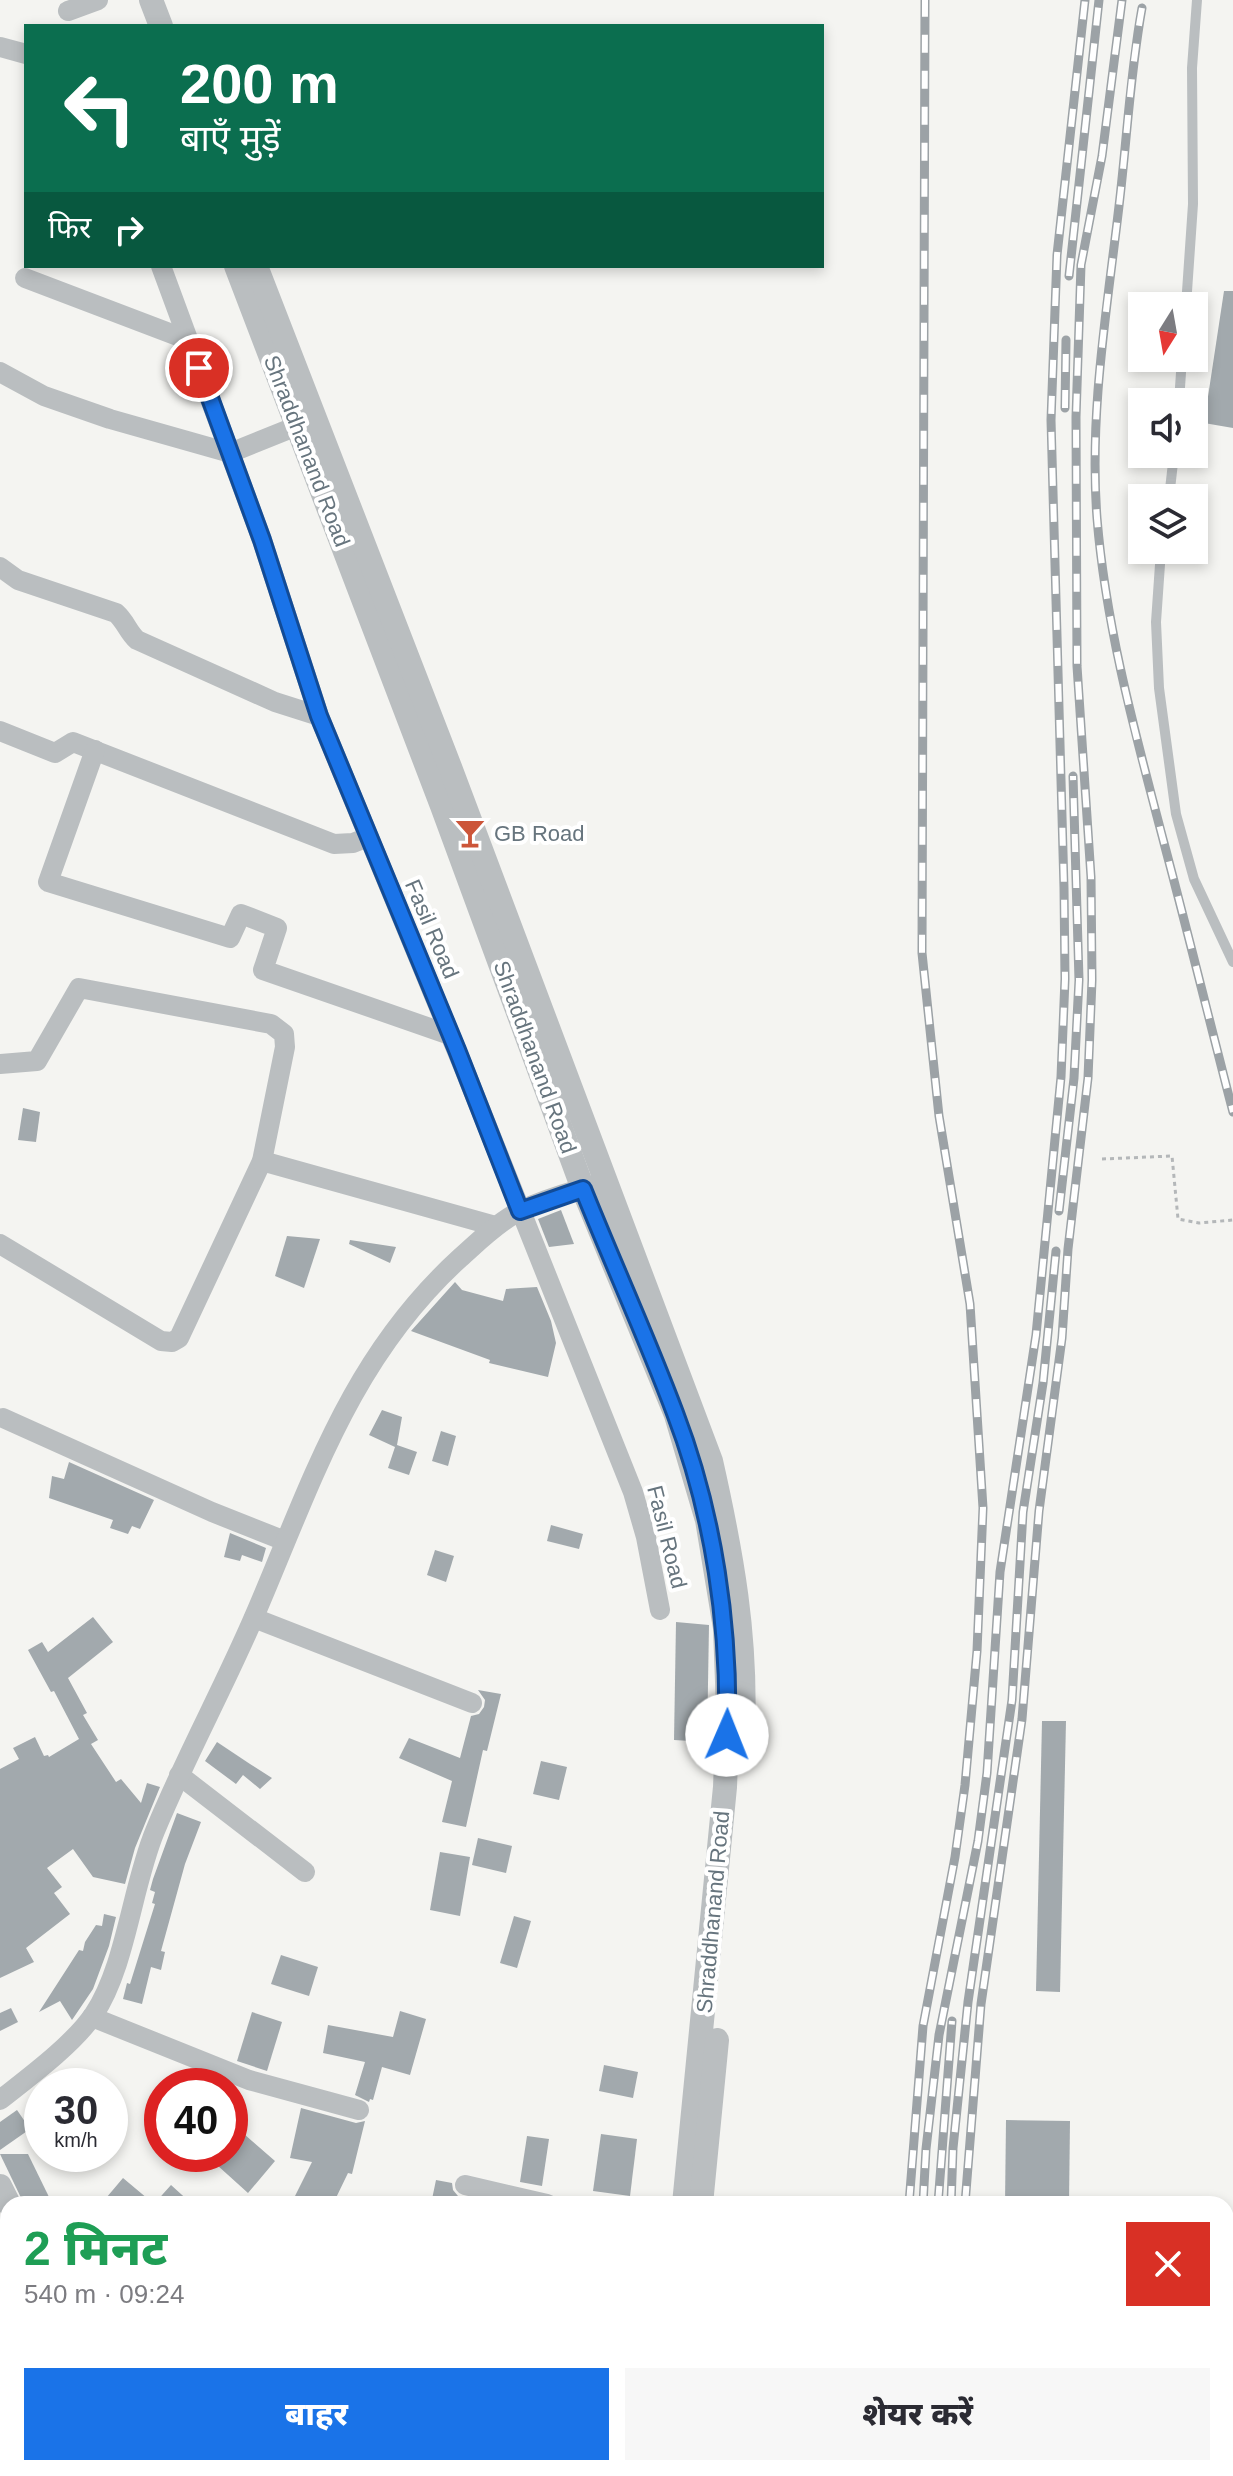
<!DOCTYPE html>
<html lang="hi">
<head>
<meta charset="utf-8">
<style>
	body { margin:0; font-family:Helvetica,"Noto Sans Devanagari",sans-serif; background:#f7f7f7; color:#2b2b33; height:100vh; display:flex; flex-direction:column; font-size:30px; white-space:nowrap }
	* { box-sizing:border-box; margin:0 }
	p { font-size:26px; color:#7c7c81 }
	.icon { flex:none; width:44px; height:44px; fill:none; stroke:currentColor; stroke-width:2; stroke-linecap:round; stroke-linejoin:round }
	.map { position:relative; flex:1; overflow:hidden }
	.details { position:absolute; left:0px; top:2196px; width:1234px; height:280px; display:flex; flex-direction:column; background:#fff; border-radius:24px 24px 0 0; box-shadow:0 4px 12px #0003 }
	.details>* { flex:none }
	.guide { position:absolute; left:24px; top:24px; width:800px; height:244px; border-radius:0px; box-shadow:0 4px 12px #0003; background:#0b6e4f; color:#fff; overflow:hidden }
	.needle { width:52px; rotate:191deg }
	.controls { position:absolute; left:1128px; top:292px; display:grid; gap:16px }
	.controls a { display:grid; place-items:center; width:80px; height:80px; border-radius:0px; background:#fff; box-shadow:0 4px 12px #0003; font-size:40px }
	.speed { position:absolute; left:24px; top:2068px; display:flex; gap:16px; font-size:40px; font-weight:700; text-align:center }
	.speed>* { display:grid; place-content:center; width:104px; height:104px; border-radius:50%; background:#fff; box-shadow:0 4px 12px #0003; line-height:1 }
	.speed small { font-size:20px; font-weight:400 }
	.speed .limit { border:12px solid #d22; background:#fff; color:#111 }
	.pin { position:absolute; display:grid; place-items:center; width:68px; height:68px; color:#fff; margin:-34px; border:4px solid #fff; border-radius:50%; box-shadow:0 2px 8px #0007 }
	.me { position:absolute; width:88px; margin:-44px; rotate:1deg; stroke-linejoin:round; filter:drop-shadow(0 0 6px #0008) }
	.turn { display:flex; align-items:center; gap:28px; height:168px; padding:0 24px; font-size:36px }
	.turn .icon { width:104px; height:104px; stroke-width:2.5 }
	.turn b { display:block; font-size:56px; line-height:68px }
	.then { display:flex; align-items:center; height:76px; padding:0 24px; background:#0003; gap:16px; font-size:30px }
	.round { display:grid; place-items:center; flex:none; width:84px; height:84px; border-radius:0px; background:#f7f7f7 }
	.headline { display:flex; align-items:center; justify-content:space-between; height:136px; padding:0 24px }
	h1 { font-size:48px; font-weight:800; line-height:60px; color:#1e9e55 }
	.cta { display:flex; gap:16px; margin-top:auto; padding:16px 24px }
	.cta a { flex:1; height:92px; border-radius:0px; background:#1a73e8; color:#fff; font-size:32px; font-weight:800; line-height:92px; text-align:center }
	.cta a+a { background:#f7f7f7; color:#2b2b33 }
	.map>svg:first-child { display:block }
	.building { fill:#a2a9ad }
	.lines { fill:none; stroke-linecap:round; stroke-linejoin:round }
	.path { stroke:#b4b7b9; stroke-width:3; stroke-dasharray:4 4; stroke-linecap:butt }
	.service { stroke:#babec0; stroke-width:10 }
	.minor { stroke:#babec0; stroke-width:20 }
	.tertiary { stroke:#babec0; stroke-width:24 }
	.rail-casing { stroke:#9ca2a6; stroke-width:9 }
	.rail { stroke:#fff; stroke-width:6; stroke-dasharray:18; stroke-linecap:butt }
	.route-casing { stroke:#114b97; stroke-width:20 }
	.route { stroke:#1a73e8; stroke-width:14 }
	.labels { text-anchor:middle; dominant-baseline:central; stroke-width:8; stroke-linejoin:round; paint-order:stroke }
	.street-label { font-size:22px; fill:#67757e; stroke:#fff }
	.poi-label { font-size:22px; fill:#67757e; stroke:#fff; text-anchor:start }
</style>
</head>
<body>
<div class="map">
<svg width="1233" height="2476" viewBox="0 0 1233 2476">
	<rect width="100%" height="100%" fill="#f4f4f1"/>
	<!-- building -->
	<g class="building">
		<polygon points="1224,291 1233,291 1233,428 1204,423"/>
		<polygon points="23,1108 40,1112 36,1142 18,1140"/>
		<polygon points="561,1210 574,1244 549,1247 538,1219"/>
		<polygon points="287,1236 320,1239 304,1288 275,1276"/>
		<polygon points="350,1240 396,1247 390,1263 349,1244"/>
		<polygon points="455,1282 462,1290 503,1301 506,1289 537,1287 551,1321 556,1343 548,1377 489,1363 490,1360 411,1331"/>
		<polygon points="382,1410 402,1417 397,1445 417,1452 409,1475 388,1468 395,1447 369,1435"/>
		<polygon points="441,1431 456,1436 448,1466 432,1461"/>
		<polygon points="69,1462 154,1500 140,1529 132,1526 128,1534 110,1528 113,1520 49,1498 52,1476 64,1479"/>
		<polygon points="551,1525 583,1534 579,1549 547,1541"/>
		<polygon points="230,1533 266,1548 262,1562 242,1555 240,1561 224,1557"/>
		<polygon points="435,1550 454,1556 446,1582 427,1575"/>
		<polygon points="93,1617 113,1642 68,1678 87,1713 83,1715 98,1740 91,1744 116,1782 121,1779 141,1803 147,1783 160,1787 135,1848 125,1884 93,1877 73,1849 47,1868 62,1887 54,1893 70,1914 26,1948 34,1962 0,1978 0,1769 19,1759 13,1748 35,1737 44,1756 48,1755 49,1757 79,1739 54,1691 51,1692 28,1650 42,1642 48,1652"/>
		<polygon points="676,1622 709,1625 707,1742 674,1740"/>
		<polygon points="478,1690 501,1694 487,1751 483,1750 466,1827 442,1822 452,1781 399,1758 409,1738 460,1758 471,1716 479,1714 484,1707 485,1700"/>
		<polygon points="1042,1721 1066,1721 1060,1992 1036,1991"/>
		<polygon points="217,1742 250,1764 272,1778 260,1789 243,1775 236,1784 205,1761"/>
		<polygon points="541,1761 567,1767 559,1800 533,1794"/>
		<polygon points="177,1813 201,1822 185,1864 161,1951 165,1952 161,1970 151,1967 142,2004 123,1999 127,1983 130,1984 155,1904 152,1903 155,1892 150,1890 153,1879"/>
		<polygon points="478,1838 512,1846 506,1873 472,1865"/>
		<polygon points="440,1852 470,1857 460,1916 430,1910"/>
		<polygon points="104,1914 116,1917 109,1946 93,1989 72,2020 60,2001 39,2012 79,1950 83,1951 85,1942 96,1925 102,1926"/>
		<polygon points="514,1916 531,1921 517,1968 500,1963"/>
		<polygon points="281,1955 318,1967 309,1996 271,1984"/>
		<polygon points="11,2008 18,2022 0,2031 0,2013"/>
		<polygon points="400,2011 426,2019 410,2075 382,2067 373,2100 370,2099 369,2102 355,2095 365,2062 323,2053 328,2025 393,2037"/>
		<polygon points="252,2012 282,2022 267,2071 237,2061"/>
		<polygon points="604,2065 638,2072 633,2098 599,2091"/>
		<polygon points="301,2108 356,2123 365,2121 352,2174 348,2173 333,2204 291,2204 312,2162 290,2158"/>
		<polygon points="17,2110 30,2129 0,2150 0,2122"/>
		<polygon points="1006,2120 1070,2121 1069,2204 1005,2204"/>
		<polygon points="244,2134 275,2161 248,2193 217,2165 226,2154 230,2154 230,2150"/>
		<polygon points="601,2134 637,2139 630,2196 593,2191"/>
		<polygon points="527,2136 549,2139 542,2186 520,2182"/>
		<polygon points="0,2154 28,2154 49,2197 37,2204 24,2204"/>
		<polygon points="123,2178 154,2204 171,2185 192,2204 101,2204"/>
		<polygon points="436,2180 452,2183 453,2190 458,2196 457,2204 431,2204"/>
	</g>
	<g class="lines">
		<!-- path -->
		<polyline class="path" points="1102,1159 1172,1156 1178,1219 1199,1223 1233,1220"/>
		<!-- service -->
		<g class="service">
			<polyline points="1186,306 1193,204 1192,68 1197,0"/>
			<polyline points="1179,402 1182,358"/>
			<polyline points="1169,498 1174,454"/>
			<polyline points="1161,550 1156,622 1159,688 1176,814 1194,879 1233,962"/>
		</g>
		<!-- minor -->
		<g class="minor">
			<polyline points="68,11 98,0"/>
			<polyline points="0,47 26,54"/>
			<polyline points="161,266 262,540 319,716 463,1066 633,1492 646,1537 660,1610"/>
			<polyline points="25,278 188,340"/>
			<polyline points="0,372 44,396 110,419 230,453 297,426"/>
			<path d="M0 567 18 580 116 613C126 622 128 632 137 640L275 702 319 716"/>
			<polyline points="0,731 55,753 73,742 334,844 353,843 368,837"/>
			<polyline points="95,750 48,882 230,938 241,914 277,928 263,970 450,1035"/>
			<polyline points="0,1064 37,1061 79,988 271,1024 284,1034 285,1047 262,1161 179,1338 172,1342 161,1341 0,1244"/>
			<polyline points="262,1161 495,1226"/>
			<polyline points="3,1418 212,1512 285,1541"/>
			<polyline points="254,1618 472,1703"/>
			<polyline points="179,1775 305,1872"/>
			<polyline points="92,2017 249,2080 359,2110"/>
			<path d="M0 2100C28 2078 74 2044 94 2014 126 1966 132 1886 155 1831 185 1758 223 1689 254 1617 311 1485 349 1359 460 1258 478 1242 495 1225 516 1213 540 1200 570 1192 596 1185"/>
			<polyline points="465,2185 547,2204"/>
			<polyline points="0,2369 8,2374"/>
			<polyline points="603,2476 604,2468"/>
		</g>
		<!-- tertiary -->
		<g class="tertiary">
			<polyline points="151,0 161,26"/>
			<polyline points="236,266 442,806 583,1189 676,1415 707,1520 725,1628 728,1709 725,1787 684,2204"/>
			<path d="M256 266 450 767 711 1461C732 1554 747 1637 743 1733"/>
			<polyline points="0,2186 9,2204"/>
			<polyline points="701,2204 717,2040"/>
			<polyline points="0,2236 8,2233"/>
			<polyline points="132,2468 136,2476"/>
			<polyline points="651,2476 652,2468"/>
			<polyline points="671,2476 672,2468"/>
		</g>
		<!-- rail casing -->
		<g class="rail-casing">
			<g id="rail">
				<path d="M1142 8C1130 74 1127 139 1119 206 1107 310 1089 413 1097 518 1106 629 1136 736 1164 843 1188 933 1210 1023 1233 1112"/>
				<polyline points="1069,276 1099,0"/>
				<polyline points="1065,408 1066,340"/>
				<polyline points="1059,1211 1074,1078 1079,980 1073,776"/>
				<polyline points="909,2204 923,2026 955,1857 965,1785 977,1651 983,1508 970,1304 939,1116 922,953 925,0"/>
				<polyline points="923,2204 926,2149 939,2035 978,1841 987,1773 1000,1572 1036,1335 1061,1077 1065,979 1064,888 1051,420 1057,255 1085,0"/>
				<polyline points="938,2204 952,2021"/>
				<polyline points="951,2204 953,2148 968,2002 1012,1700 1023,1512 1043,1383 1056,1251"/>
				<polyline points="965,2204 981,2004 1022,1719 1039,1511 1062,1338 1068,1249 1088,1078 1092,980 1091,877 1077,666 1076,417 1081,265 1102,156 1122,0"/>
				<polyline points="918,2468 918,2476"/>
				<polyline points="931,2468 932,2476"/>
				<polyline points="958,2468 958,2476"/>
				<polyline points="971,2468 972,2476"/>
			</g>
		</g>
		<!-- rail -->
		<use href="#rail" class="rail"/>
	</g>
	<g class="lines">
		<!-- route casing -->
		<g class="route-casing">
			<path id="route" d="M199 368 262 540 319 716 457 1050 520 1211 583 1189C613 1264 647 1338 675 1413 714 1515 730 1627 727 1735"/>
		</g>
		<!-- route -->
		<use href="#route" class="route"/>
	</g>
	<!-- icons -->
	<defs>
		<g id="bar-bare" transform="scale(2.4)"><path d="M-6-5H6L.8 .8V4.5H3.5V6h-7V4.5H-.8V.8Z" fill="#cc5539" stroke="#fff" stroke-width="2.5" paint-order="stroke"/></g>
	</defs>
	<g fill-rule="evenodd">
		<use href="#bar-bare" x="470" y="833"/>
	</g>
	<g class="labels">
		<!-- street labels -->
		<g class="street-label">
			<text transform="translate(307 451) rotate(69)">Shraddhanand Road</text>
			<text transform="translate(432 929) rotate(67)">Fasil Road</text>
			<text transform="translate(535 1057) rotate(70)">Shraddhanand Road</text>
			<text transform="translate(667 1537) rotate(76)">Fasil Road</text>
			<text transform="translate(713 1912) rotate(-85)">Shraddhanand Road</text>
		</g>
		<!-- poi labels -->
		<g class="poi-label">
			<text x="494" y="833">GB Road</text>
		</g>
	</g>
</svg>
<div class="controls">
<a><svg class="needle" viewBox="-14 -14 28 28"><path d="M0-13l5 13h-10z" fill="#e53935"/><path d="M0 13l5-13h-10z" fill="#7c7c81"/></svg></a>
<a><svg class="icon" aria-label="sound" viewBox="0 0 24 24"><path d="M4 9h4l5-4v14l-5-4H4zM17 9q2 3 0 6"/></svg></a>
<a><svg class="icon" aria-label="layers" viewBox="0 0 24 24"><path d="M12 4l9 5-9 5-9-5zM3 14l9 5 9-5"/></svg></a>
</div>
<div class="speed"><div>30<small>km/h</small></div><div class="limit">40</div></div>
<div class="pin" style="left:199px;top:368px;background:#d93025"><svg class="icon" aria-label="arrive" viewBox="0 0 24 24"><path d="M6 21V4h12l-3 4 3 4H6"/></svg></div>
<svg class="me" style="left:727px;top:1735px" viewBox="-20 -20 40 40"><circle r="19" fill="#fff"/><path d="M0-13L10 11 0 6-10 11z" fill="#1a73e8"/></svg>
<div class="guide">
<div class="turn"><svg class="icon" aria-label="left" viewBox="0 0 24 24"><path d="M17 20v-9H6M10 6l-5 5 5 5"/></svg><div><b>200 m</b>बाएँ मुड़ें</div></div>
<div class="then">फिर<svg class="icon" aria-label="right" viewBox="0 0 24 24"><path d="M7 20v-9h11M14 6l5 5-5 5"/></svg></div>
</div>
<section class="details">
<div class="headline"><div><h1>2 मिनट</h1><p>540 m · 09:24</p></div><a class="round" style="background:#d93025;color:#fff"><svg class="icon" aria-label="close" viewBox="0 0 24 24"><path d="M6 6l12 12M18 6L6 18"/></svg></a></div>
<div class="cta"><a>बाहर</a><a>शेयर करें</a></div>
</section>
</div>
</body>
</html>
